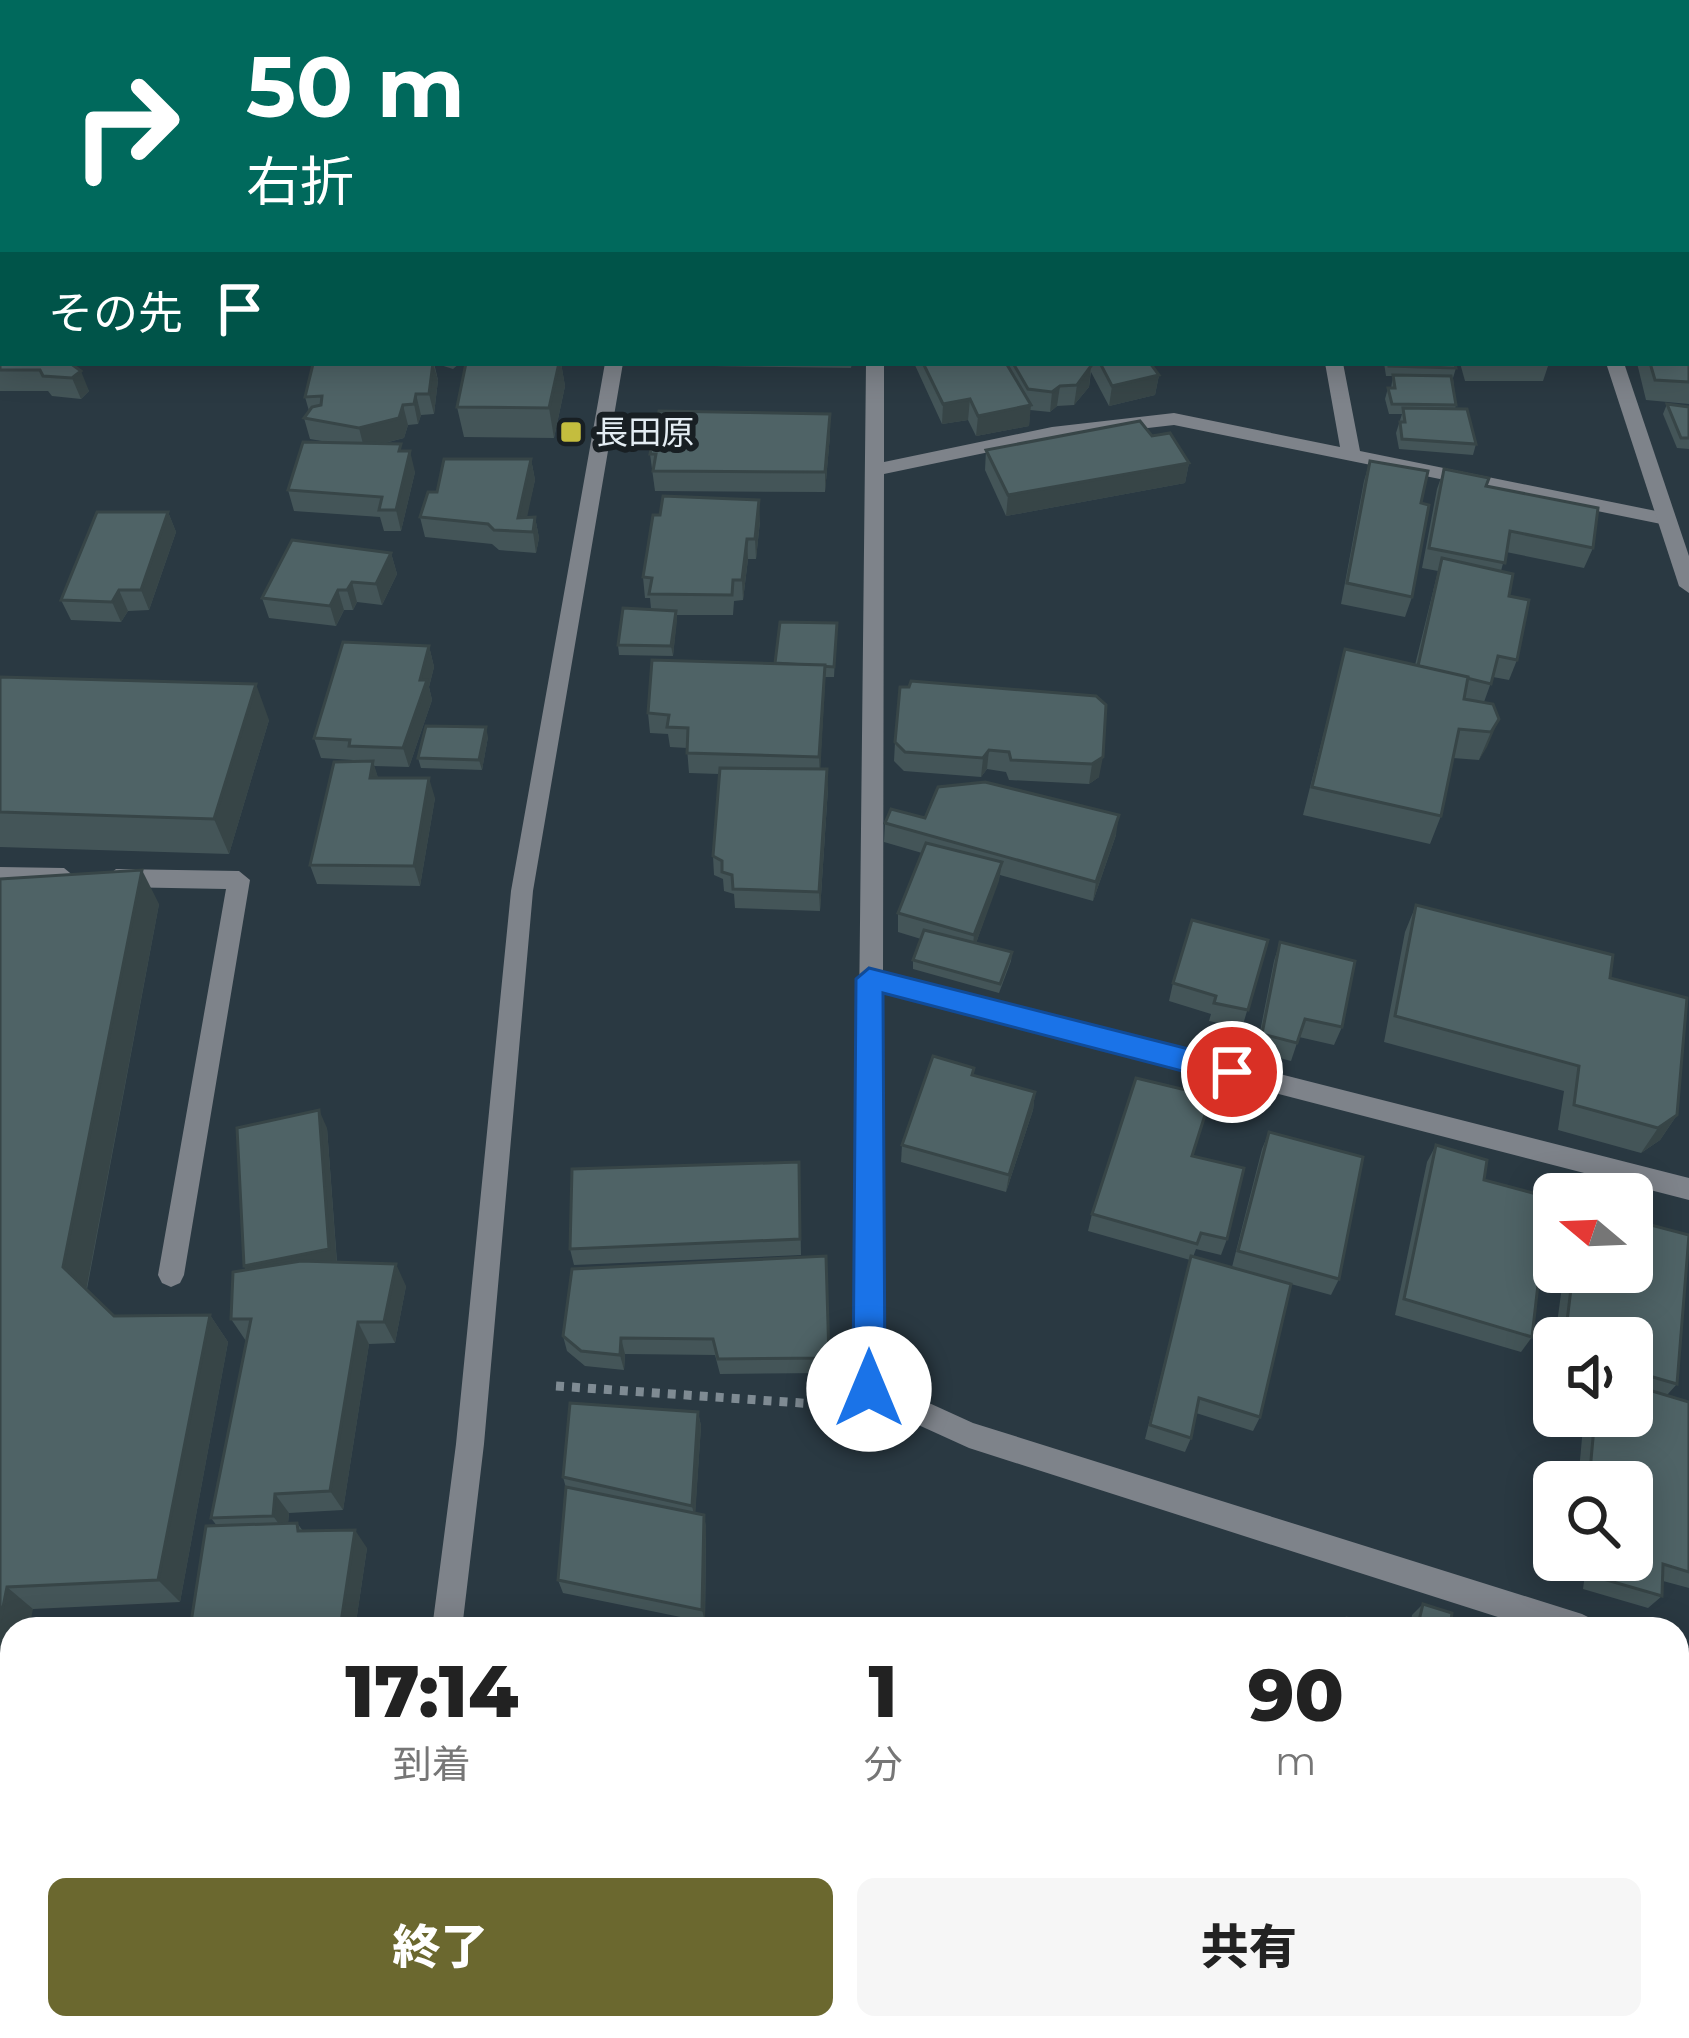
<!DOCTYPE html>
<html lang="ja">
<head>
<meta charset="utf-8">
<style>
	body { margin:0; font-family:Montserrat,"Noto Sans JP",sans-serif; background:#f6f6f6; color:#222; height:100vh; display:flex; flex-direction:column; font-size:45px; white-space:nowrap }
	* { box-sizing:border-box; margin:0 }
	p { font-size:39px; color:#767676 }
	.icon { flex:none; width:66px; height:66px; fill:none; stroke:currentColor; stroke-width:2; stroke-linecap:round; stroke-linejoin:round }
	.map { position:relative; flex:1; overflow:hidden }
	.drawer { position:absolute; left:0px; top:1617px; width:1689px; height:423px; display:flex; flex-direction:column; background:#fff; border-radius:36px 36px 0 0; box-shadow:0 6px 30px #0003 }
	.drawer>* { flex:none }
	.hud { position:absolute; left:0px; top:0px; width:1689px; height:366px; box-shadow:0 6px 30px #0003; background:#00695c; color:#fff; overflow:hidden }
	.needle { width:78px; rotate:289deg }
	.controls { position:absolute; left:1533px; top:1173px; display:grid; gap:24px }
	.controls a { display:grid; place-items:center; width:120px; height:120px; border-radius:18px; background:#fff; box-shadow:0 6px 30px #0003; font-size:60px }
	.pin { position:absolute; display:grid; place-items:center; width:102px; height:102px; color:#fff; margin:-51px; border:6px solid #fff; border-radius:50%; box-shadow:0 3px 12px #0007 }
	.me { position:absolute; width:132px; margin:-66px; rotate:0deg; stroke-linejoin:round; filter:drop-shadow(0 0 9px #0008) }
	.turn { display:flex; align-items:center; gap:42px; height:252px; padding:0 48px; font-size:54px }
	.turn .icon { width:156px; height:156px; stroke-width:2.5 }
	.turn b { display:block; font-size:84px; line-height:102px }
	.then { display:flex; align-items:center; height:114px; padding:0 48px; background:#0003; gap:24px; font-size:45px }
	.eta { display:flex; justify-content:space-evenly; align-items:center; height:204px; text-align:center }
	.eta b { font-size:72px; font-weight:800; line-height:84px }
	.cta { display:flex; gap:24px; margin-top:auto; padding:24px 48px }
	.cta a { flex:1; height:138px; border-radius:18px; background:#6b682f; color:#fff; font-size:48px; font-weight:800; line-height:138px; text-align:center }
	.cta a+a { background:#f6f6f6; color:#222 }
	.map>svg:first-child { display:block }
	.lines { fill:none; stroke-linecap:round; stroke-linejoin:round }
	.path { stroke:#7f8b93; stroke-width:9; stroke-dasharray:8 8; stroke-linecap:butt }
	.service { fill:#7e838a; fill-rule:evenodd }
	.minor { fill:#7e838a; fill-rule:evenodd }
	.tertiary { fill:#7e838a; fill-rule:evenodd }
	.trunk { fill:#d3deec; fill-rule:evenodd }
	.wall { fill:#445558 }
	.shaded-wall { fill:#374547 }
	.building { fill:#4f6366; stroke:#374547; stroke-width:3 }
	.route { fill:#1a73e8; stroke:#114b97; stroke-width:3 }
	.poi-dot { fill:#c4bd3e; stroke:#181f23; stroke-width:4.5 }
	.labels { text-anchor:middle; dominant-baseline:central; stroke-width:12; stroke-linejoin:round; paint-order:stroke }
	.far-poi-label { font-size:33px; fill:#e4edf3; stroke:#181f23; text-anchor:start }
</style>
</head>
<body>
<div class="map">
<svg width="1689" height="2038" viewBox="0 0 1689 2038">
	<rect width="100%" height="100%" fill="#2a3942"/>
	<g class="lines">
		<!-- path -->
		<polyline class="path" points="556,1386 830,1405"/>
		<!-- service -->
		<g class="service">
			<polygon points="17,0 32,0 34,3 19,3"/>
			<polygon points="0,867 64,868 75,877 64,886 0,885"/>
			<polygon points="116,869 239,871 250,880 184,1275 180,1283 171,1287 162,1283 158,1275 226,889 116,887 105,878"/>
		</g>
		<!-- minor -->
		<g class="minor">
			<polygon points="452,0 466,0 468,3 454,3"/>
			<polygon points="1689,1 1689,11 1686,11 1686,3 1682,3"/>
			<polygon points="866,363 884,363 884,462 1052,427 1174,413 1340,447 1325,363 1343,363 1360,451 1666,513 1676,519 1666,525 1174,425 1052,439 884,474 883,973 1689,1178 1689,1200 883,992 883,1382 973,1423 1582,1614 1592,1619 1597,1629 1535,1629 969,1448 859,1398 855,1389"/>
			<polygon points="1677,1644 1689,1648 1689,1678 1677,1674"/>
		</g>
		<!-- tertiary -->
		<g class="tertiary">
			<polygon points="1689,64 1689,77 1686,78 1686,65"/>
			<polygon points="605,363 623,363 533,891 484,1444 462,1629 432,1629 456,1444 511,891"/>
			<polygon points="1606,363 1624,363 1689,556 1689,593 1679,586"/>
			<polygon points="373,2028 407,2028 405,2038 371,2038"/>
		</g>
		<!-- trunk -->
		<g class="trunk">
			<polygon points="1216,0 1252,0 1214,3"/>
			<polygon points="1297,0 1326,0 1295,3"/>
			<polygon points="1463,0 1491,0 1461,3"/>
			<rect x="0" y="127" width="3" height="12"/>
			<rect x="0" y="175" width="3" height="14"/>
			<polygon points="3,202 3,216 0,217 0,203"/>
			<rect x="0" y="240" width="3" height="14"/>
			<polygon points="3,267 3,281 0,282 0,268"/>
			<polygon points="3,306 3,320 0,321 0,307"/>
		</g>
	</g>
	<!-- wall -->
	<g class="wall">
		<polygon points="1686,153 1689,154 1689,227 1686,226 1686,193 1688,189 1686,189"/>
		<polygon points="1686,295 1689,295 1689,404 1646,400 1637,363 1686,363"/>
		<polygon points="0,322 70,363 89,391 81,399 52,396 48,391 0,391"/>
		<polygon points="317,363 561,363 565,386 554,438 464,437 457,407 466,365 460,363 453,369 434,363 438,380 434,414 421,415 418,424 408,425 404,438 381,444 402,451 415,472 401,531 384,531 380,517 294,511 288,490 333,443 310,439 304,418 309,411 305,397"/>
		<polygon points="712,363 852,363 851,368 712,366"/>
		<polygon points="914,363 1153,363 1152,367 1159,375 1155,395 1109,406 1091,372 1089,387 1074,405 1057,406 1050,412 1030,410 1029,426 976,436 968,420 942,424"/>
		<polygon points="1384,363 1455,363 1456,368 1453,378 1456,405 1455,409 1476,444 1473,455 1399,449 1396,433 1402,414 1389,414 1385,399 1388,388 1391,388 1393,376 1386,376"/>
		<polygon points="1460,363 1549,363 1543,381 1465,381"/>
		<polygon points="1667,404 1689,407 1689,449 1677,448 1663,414"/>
		<polygon points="830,414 830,435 825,492 655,491 650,454"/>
		<polygon points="1152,436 1189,463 1185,483 1006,516 985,470 986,450"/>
		<polygon points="531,459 535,480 526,518 535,517 539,538 536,553 499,550 492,544 425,537 420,517 437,492"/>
		<polygon points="1370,461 1421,503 1412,597 1405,617 1341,604 1364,481"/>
		<polygon points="1444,469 1486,486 1593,548 1584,568 1506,552 1501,571 1509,596 1517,660 1509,680 1493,677 1484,702 1499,719 1479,760 1453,758 1441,816 1430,844 1303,815 1345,649 1415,665 1438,571 1422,568 1437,489"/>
		<polygon points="168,512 176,532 149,610 128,611 121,622 71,620 61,600"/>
		<polygon points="760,521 756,559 748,559 743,600 734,601 733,615 677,615 673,656 619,655 618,645 651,609 650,598 645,598 643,577"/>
		<polygon points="391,553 397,574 382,605 357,602 353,610 344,610 336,626 269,618 262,598"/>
		<polygon points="837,623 834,677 825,677 820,768 828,788 820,911 735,908 734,894 724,891 723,879 714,875 713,856 719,774 689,773 687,748 670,747 668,734 650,733 648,713 775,663"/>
		<polygon points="429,646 434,667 429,687 432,700 409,767 374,766 378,778 435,798 420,886 317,884 310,865 354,762 353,760 321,758 314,738"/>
		<polygon points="0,677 269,720 229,854 0,847"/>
		<polygon points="1096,696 1099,777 1089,784 1009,780 1006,772 987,769 981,777 904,771 894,761 895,742"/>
		<polygon points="488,737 482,770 421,768 418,758"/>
		<polygon points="925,818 1116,835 1093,901 1000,875 976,943 1012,952 1011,961 999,993 913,969 913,960 921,939 898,932 898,913 922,853 884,842 885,823"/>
		<polygon points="0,879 159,904 87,1289 114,1316 210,1315 228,1342 180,1602 33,1609 12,1629 12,1826 4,1822 1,1835"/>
		<polygon points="1416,905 1610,978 1677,1115 1660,1140 1641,1153 1558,1130 1564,1091 1384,1042 1405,932"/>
		<polygon points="1268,940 1242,1028 1209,1021 1211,1014 1169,1001 1173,983"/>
		<polygon points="1280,942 1342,1027 1334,1045 1299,1037 1291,1061 1256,1052 1274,961"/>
		<polygon points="974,1075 1035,1092 1033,1110 1006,1192 901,1162 902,1145"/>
		<polygon points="327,1128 337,1262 406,1286 395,1343 369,1344 343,1510 289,1513 288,1523 297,1523 303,1531 367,1548 355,1629 190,1629 217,1526 211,1518 246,1341 231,1319 246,1270 244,1266"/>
		<polygon points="1269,1132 1339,1279 1331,1295 1291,1284 1260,1417 1253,1431 1196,1413 1191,1438 1185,1452 1145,1439 1190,1260 1088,1231 1092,1214 1192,1156 1227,1239 1221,1255 1196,1249 1193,1257 1232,1267 1262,1149"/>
		<polygon points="1436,1145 1484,1180 1532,1337 1521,1352 1395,1315 1427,1162"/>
		<polygon points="799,1162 801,1255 574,1265 570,1249"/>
		<polygon points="826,1256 829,1373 720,1374 715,1355 625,1354 624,1370 585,1366 567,1351 563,1336"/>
		<polygon points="1564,1272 1632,1272 1677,1384 1667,1395 1689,1402 1689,1588 1663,1581 1662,1596 1648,1608 1583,1589 1585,1574 1570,1570 1571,1560 1632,1560 1632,1482 1578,1482 1584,1416 1632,1416 1632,1338 1555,1338"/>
		<polygon points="698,1412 701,1426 695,1513 704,1515 706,1528 705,1622 563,1593 558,1580 566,1488 563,1477"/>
		<polygon points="1423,1604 1450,1629 1410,1629 1412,1615"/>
		<polygon points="1678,1997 1689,2038 1465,2038 1467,2028 1677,2028"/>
		<polygon points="1220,2028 1293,2028 1291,2038 1247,2038"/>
	</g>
	<!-- shaded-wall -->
	<g class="shaded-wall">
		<polygon points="83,0 102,0 103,3 75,3"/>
		<polygon points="411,0 430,0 430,3 402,3"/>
		<polygon points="573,0 592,0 593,3 564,3"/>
		<polygon points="899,0 970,0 954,3 899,3"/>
		<polygon points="3,13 3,35 0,36 0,14"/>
		<polygon points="3,71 3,93 0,94 0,72"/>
		<polygon points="433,363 438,380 434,414 429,394"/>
		<polygon points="559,363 561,363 565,386 554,438 549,408"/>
		<polygon points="1145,363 1153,363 1151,377 1159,375 1155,395 1109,406 1112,386"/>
		<polygon points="1091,366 1089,387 1074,405 1077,385"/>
		<polygon points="81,371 89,391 81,399 72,378"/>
		<polygon points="1060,386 1057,406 1050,412 1052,392"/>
		<polygon points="416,394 421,415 418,424 414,404"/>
		<polygon points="970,399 968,420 942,424 943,404"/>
		<polygon points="403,405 408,425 404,438 364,448 359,428"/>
		<polygon points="1031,405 1029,426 976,436 978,416"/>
		<polygon points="830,414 830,435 825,492 825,472"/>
		<polygon points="410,451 415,472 401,531 396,510"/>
		<polygon points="531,459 535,480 524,532 518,518"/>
		<polygon points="1189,463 1185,483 1006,516 1008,495"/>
		<polygon points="759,500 760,521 756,559 755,539"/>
		<polygon points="168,512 176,532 149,610 141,590"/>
		<polygon points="535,517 539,538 536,553 533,532"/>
		<polygon points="747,539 748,559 743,600 742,580"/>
		<polygon points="391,553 397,574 382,605 376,584"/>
		<polygon points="352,582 357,602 353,610 347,590"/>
		<polygon points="119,590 128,611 121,622 112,602"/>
		<polygon points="338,590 344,610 336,626 330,606"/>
		<polygon points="676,611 677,621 673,656 671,646"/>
		<polygon points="429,646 434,667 429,687 432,700 409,767 403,748"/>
		<polygon points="825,665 825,685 820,777 819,757"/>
		<polygon points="256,684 269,720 229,854 214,819"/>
		<polygon points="1499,719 1487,747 1479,760 1491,732"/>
		<polygon points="486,727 488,737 482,770 479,760"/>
		<polygon points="989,750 987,769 981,777 983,758"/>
		<polygon points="1103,757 1099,777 1089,784 1092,764"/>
		<polygon points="373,761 379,781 370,778"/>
		<polygon points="827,769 828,788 820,911 819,892"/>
		<polygon points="429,778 435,798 420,886 414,866"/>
		<polygon points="1119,815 1116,835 1093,901 1096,882"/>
		<polygon points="1002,862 999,881 972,954 974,935"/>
		<polygon points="142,870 159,904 85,1296 63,1267"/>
		<polygon points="1035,1092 1033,1110 1006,1192 1009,1175"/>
		<polygon points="319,1110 327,1128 337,1265 253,1282 244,1266"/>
		<polygon points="1677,1115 1660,1140 1641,1153 1658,1128"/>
		<polygon points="396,1264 406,1286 395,1343 384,1322"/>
		<polygon points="210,1315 228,1342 180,1602 158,1580"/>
		<polygon points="358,1322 369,1344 343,1510 330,1491"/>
		<polygon points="621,1338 625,1354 624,1370 620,1355"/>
		<polygon points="698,1412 701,1426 695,1519 692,1506"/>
		<polygon points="275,1494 289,1513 287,1535 273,1516"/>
		<polygon points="704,1515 706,1528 705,1622 702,1610"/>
		<polygon points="355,1530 367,1548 355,1629 340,1629"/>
		<polygon points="7,1587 33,1609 29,1629 12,1629 12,1684 0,1675 0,1622"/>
		<polygon points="12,1706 12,1786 0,1820 0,1760"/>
	</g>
	<!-- building -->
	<g class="building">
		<polygon points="0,0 6,0 9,3 3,3 3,13 0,14"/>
		<polygon points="57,0 83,0 75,3 61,3"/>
		<polygon points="103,0 182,0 184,3 104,3"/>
		<polygon points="194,0 276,0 278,3 196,3"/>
		<polygon points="306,0 411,0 402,3 310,3"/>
		<polygon points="527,0 573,0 564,3 531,3"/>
		<polygon points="729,0 803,0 803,2 800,3 729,3"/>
		<polygon points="3,34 3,71 0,72 0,35"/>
		<polygon points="1686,153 1689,154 1689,178 1686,177"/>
		<polygon points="1689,188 1689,216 1686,215 1686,193 1688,193"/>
		<polygon points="1686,295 1689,295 1689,331 1686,330"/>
		<polygon points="3,321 3,363 70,363 81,371 72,378 43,376 40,370 0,370 0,322"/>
		<polygon points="1686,342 1689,342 1689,382 1655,380 1650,363 1686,363"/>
		<polygon points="317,363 433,363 429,394 416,394 414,404 403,405 399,418 359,428 304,418 312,407 321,405 322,396 305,397 313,364"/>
		<polygon points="466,363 559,363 549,408 457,407"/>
		<polygon points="923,363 1006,363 1031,405 978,416 970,399 943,404"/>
		<polygon points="1013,363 1089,363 1091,366 1077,385 1060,386 1052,392 1028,389"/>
		<polygon points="1100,363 1150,363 1159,375 1112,386"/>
		<polygon points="1389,363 1455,363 1456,368 1389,366"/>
		<polygon points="1393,375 1451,376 1456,405 1392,404 1388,388 1395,388"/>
		<polygon points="1667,404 1689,407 1689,438 1681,438"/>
		<polygon points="1403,408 1467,409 1476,444 1402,439 1400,422 1405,422"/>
		<polygon points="659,411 830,414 825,472 653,471 656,454 650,454"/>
		<polygon points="1140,421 1152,436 1170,433 1189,463 1008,495 986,450"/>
		<polygon points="303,442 401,444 399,451 410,451 396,510 379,510 382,497 288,490"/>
		<polygon points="444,459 531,459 518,518 535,517 533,532 494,530 488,524 420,517 428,492 437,492"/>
		<polygon points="1370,461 1428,471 1421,503 1429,505 1412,597 1347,583"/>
		<polygon points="1444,469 1489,478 1486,486 1598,508 1593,548 1510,531 1505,563 1429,548"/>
		<polygon points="663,496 759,500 755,539 747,539 742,580 733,580 732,595 649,594 652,578 643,577 653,515 660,515"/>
		<polygon points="97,512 168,512 141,590 119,590 112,602 61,600"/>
		<polygon points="292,540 391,553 376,584 352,582 347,590 338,590 330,606 262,598"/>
		<polygon points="1442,558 1513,574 1509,596 1529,600 1517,660 1498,656 1491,684 1418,666"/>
		<polygon points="623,608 676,611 671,646 618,645"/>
		<polygon points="780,622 837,623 834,667 775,663"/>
		<polygon points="343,642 429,646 420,680 427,680 403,748 349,746 350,740 314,738"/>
		<polygon points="1345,649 1468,677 1464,699 1493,704 1499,719 1491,732 1459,729 1441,816 1312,787"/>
		<polygon points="652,660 825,665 819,757 687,753 688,728 667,727 669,715 648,713"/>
		<polygon points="0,677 256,684 214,819 0,812"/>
		<polygon points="911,681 1096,696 1106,705 1103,757 1092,764 1011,760 1009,752 989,750 983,758 905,752 895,742 900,687 909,687"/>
		<polygon points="426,726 486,727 479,760 418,758"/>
		<polygon points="373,761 370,778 429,778 414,866 310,865 334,762"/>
		<polygon points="720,768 827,769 819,892 733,889 732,875 722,872 722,861 713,856"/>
		<polygon points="985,782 1119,815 1096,882 885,823 891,809 925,818 938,787"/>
		<polygon points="926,843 1002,862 974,935 898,913"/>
		<polygon points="142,870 63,1267 114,1316 210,1315 158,1580 7,1587 0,1622 0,879"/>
		<polygon points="1416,905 1613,955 1610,978 1687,998 1677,1115 1658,1128 1574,1105 1579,1066 1395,1016"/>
		<polygon points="1192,920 1268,940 1248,1010 1214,1003 1216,996 1173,983"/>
		<polygon points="924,930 1012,952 1000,984 913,960"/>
		<polygon points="1280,942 1355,961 1342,1027 1305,1019 1297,1043 1262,1034"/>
		<polygon points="933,1056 974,1068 972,1075 1035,1092 1009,1175 902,1145"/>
		<polygon points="1136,1078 1211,1096 1192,1156 1244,1168 1227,1239 1201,1233 1197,1244 1092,1214"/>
		<polygon points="319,1110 329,1249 244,1266 237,1128"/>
		<polygon points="1269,1132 1363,1157 1339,1279 1238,1251"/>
		<polygon points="1436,1145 1487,1160 1484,1180 1548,1197 1532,1337 1404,1299"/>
		<polygon points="799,1162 800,1239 570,1249 572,1169"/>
		<polygon points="1632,1220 1689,1235 1677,1384 1632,1371 1632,1338 1565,1338 1573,1272 1632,1272"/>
		<polygon points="826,1256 829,1358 718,1359 713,1339 621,1338 620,1355 581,1351 563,1336 572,1269"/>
		<polygon points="1191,1256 1291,1284 1260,1417 1199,1398 1191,1438 1150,1425"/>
		<polygon points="301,1261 396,1264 384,1322 358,1322 330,1491 275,1494 273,1516 211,1518 251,1319 231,1319 233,1272"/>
		<polygon points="1632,1385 1689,1402 1689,1572 1663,1564 1662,1596 1596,1577 1598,1562 1591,1560 1632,1560 1632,1482 1589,1482 1595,1416 1632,1416"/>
		<polygon points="570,1403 698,1412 692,1506 563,1477"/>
		<polygon points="566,1487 704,1515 702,1610 558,1580"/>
		<polygon points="297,1523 298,1531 355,1530 340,1629 190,1629 206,1526"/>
		<polygon points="1423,1604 1452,1613 1450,1629 1417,1629"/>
		<polygon points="1347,1618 1386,1629 1345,1629"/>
		<polygon points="12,1687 12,1706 0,1760 0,1688"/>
		<polygon points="12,1759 12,1819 0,1820 0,1819"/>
		<polygon points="1677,1890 1688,1915 1678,1997 1689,2016 1689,2038 1482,2038 1484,2028 1677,2028"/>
		<polygon points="1251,2028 1293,2028 1291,2038 1278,2038"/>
	</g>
	<!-- route -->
	<polygon class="route" points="869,968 1232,1060 1241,1064 1245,1072 1241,1080 1232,1084 883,993 885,1389 880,1400 869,1404 858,1400 853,1389 856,979"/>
	<!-- markers -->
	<rect class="poi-dot" x="559" y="420" width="24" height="24" rx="6"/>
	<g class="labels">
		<!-- far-poi labels -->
		<g class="far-poi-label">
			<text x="595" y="432">長田原</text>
		</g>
	</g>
</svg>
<div class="controls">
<a><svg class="needle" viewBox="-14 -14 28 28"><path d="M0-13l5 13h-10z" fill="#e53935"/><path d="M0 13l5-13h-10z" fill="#767676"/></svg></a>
<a><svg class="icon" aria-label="sound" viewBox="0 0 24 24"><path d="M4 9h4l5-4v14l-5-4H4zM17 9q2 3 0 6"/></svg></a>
<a><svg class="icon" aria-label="search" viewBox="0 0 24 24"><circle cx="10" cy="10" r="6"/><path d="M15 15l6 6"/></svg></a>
</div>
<div class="pin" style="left:1232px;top:1072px;background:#d93025"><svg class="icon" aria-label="arrive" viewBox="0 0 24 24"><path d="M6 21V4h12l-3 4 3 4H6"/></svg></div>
<svg class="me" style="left:869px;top:1389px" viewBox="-20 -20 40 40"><circle r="19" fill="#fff"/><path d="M0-13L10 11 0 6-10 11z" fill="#1a73e8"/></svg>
<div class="hud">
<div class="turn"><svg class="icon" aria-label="right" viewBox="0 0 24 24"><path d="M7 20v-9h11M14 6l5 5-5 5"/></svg><div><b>50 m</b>右折</div></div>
<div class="then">その先<svg class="icon" aria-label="arrive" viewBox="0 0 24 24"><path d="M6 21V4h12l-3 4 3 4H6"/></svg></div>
</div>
<section class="drawer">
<div class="eta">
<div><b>17:14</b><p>到着</p></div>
<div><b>1</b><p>分</p></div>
<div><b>90</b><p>m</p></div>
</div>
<div class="cta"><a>終了</a><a>共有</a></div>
</section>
</div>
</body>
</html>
